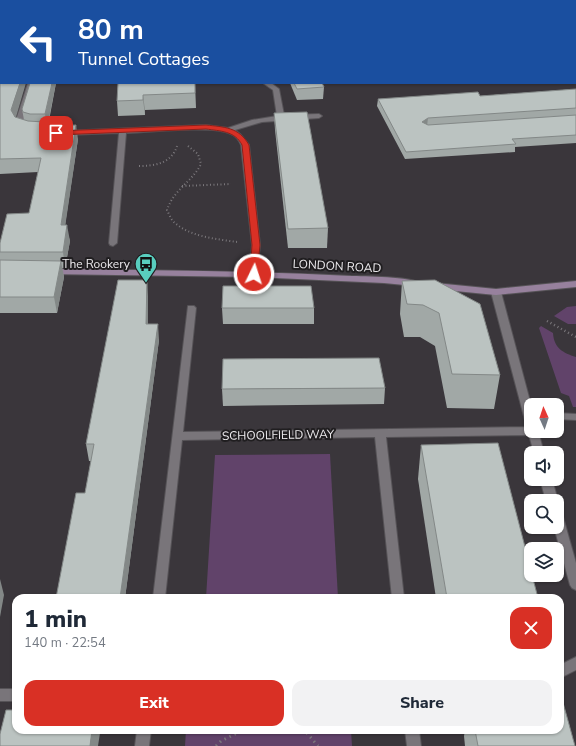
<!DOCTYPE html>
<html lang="en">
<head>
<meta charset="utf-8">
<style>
	body { margin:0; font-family:"Nunito Sans",sans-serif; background:#f2f2f3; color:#1f2937; height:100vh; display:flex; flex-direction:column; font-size:15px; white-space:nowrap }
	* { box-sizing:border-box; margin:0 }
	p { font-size:13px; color:#747a83 }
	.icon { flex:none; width:22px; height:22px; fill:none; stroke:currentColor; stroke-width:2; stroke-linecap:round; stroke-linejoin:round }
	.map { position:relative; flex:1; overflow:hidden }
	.drawer { position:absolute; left:12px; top:594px; width:552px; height:140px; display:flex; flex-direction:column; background:#fff; border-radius:12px; box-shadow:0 1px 3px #0004 }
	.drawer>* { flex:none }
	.guide { position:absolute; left:0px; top:0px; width:576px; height:84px; box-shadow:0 1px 3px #0004; background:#1a4fa0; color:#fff; overflow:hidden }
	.needle { width:26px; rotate:357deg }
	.controls { position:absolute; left:524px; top:398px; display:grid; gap:8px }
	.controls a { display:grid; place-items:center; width:40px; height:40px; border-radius:8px; background:#fff; box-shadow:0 1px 3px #0004; font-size:20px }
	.pin { position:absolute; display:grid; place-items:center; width:34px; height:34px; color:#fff; margin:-17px; border-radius:8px; box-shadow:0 2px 6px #0006 }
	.me { position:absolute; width:44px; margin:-22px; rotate:4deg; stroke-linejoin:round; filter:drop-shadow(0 0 3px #0008) }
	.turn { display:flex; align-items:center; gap:14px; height:84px; padding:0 12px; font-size:18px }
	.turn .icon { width:52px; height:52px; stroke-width:2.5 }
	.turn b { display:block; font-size:28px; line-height:34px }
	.round { display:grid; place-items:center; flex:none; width:42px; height:42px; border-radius:12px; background:#f2f2f3 }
	.head { display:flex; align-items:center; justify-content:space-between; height:68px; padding:0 12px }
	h1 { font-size:24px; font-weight:800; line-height:30px }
	.button { display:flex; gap:8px; margin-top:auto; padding:8px 12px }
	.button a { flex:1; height:46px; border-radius:12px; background:#d93025; color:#fff; font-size:16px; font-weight:800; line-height:46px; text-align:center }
	.button a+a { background:#f2f2f3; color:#1f2937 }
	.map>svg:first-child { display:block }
	.green { fill:#61436a }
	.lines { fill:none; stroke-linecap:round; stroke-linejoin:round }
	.lane-casing { stroke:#565357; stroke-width:2 }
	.street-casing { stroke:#565357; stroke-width:2 }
	.secondary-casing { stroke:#565357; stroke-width:2 }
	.path-far2 { stroke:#7b787c; stroke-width:2; stroke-dasharray:1 2.5; stroke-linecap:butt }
	.path-far1 { stroke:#7b787c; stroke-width:2.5; stroke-dasharray:1 3; stroke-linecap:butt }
	.path { stroke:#7b787c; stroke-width:3; stroke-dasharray:1.5 4; stroke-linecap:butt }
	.lane { fill:#79757a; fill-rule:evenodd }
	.street { fill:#79757a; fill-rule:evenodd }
	.secondary { fill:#97819d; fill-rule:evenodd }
	.wall { fill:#a1a8a6 }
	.shaded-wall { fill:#838887 }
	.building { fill:#bbc3c1; stroke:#838887 }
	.route { fill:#d93025; stroke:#8d1f18 }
	.labels { text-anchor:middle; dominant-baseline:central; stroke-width:4; stroke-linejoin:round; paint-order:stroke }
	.poi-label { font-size:12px; fill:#edebee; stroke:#201e20; text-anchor:end }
	.street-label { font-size:12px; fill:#edebee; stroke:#201e20 }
</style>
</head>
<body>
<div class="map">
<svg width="576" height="746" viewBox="0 0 576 746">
	<rect width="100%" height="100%" fill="#3a363b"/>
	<!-- green -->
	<g class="green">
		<polygon points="576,306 576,324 568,324 554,316 567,307"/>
		<path d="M541 326 553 333C554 348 563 353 576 357V407H573L569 396 561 393 539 328Z"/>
		<polygon points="330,454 338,598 206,598 215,455"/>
		<polygon points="186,730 351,730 352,746 185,746"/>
	</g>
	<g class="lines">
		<!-- lane casing -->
		<g class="lane-casing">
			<polygon id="lane" points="557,413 576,414 576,420 557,419"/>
		</g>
		<!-- street casing -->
		<g class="street-casing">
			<g id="street">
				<polygon points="28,83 34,83 23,123 27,129 23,131 18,130 15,123"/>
				<path d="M263 83H271L279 89 284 115 319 114 322 116 319 118 262 122 235 130 240 134 249 145 260 245 257 276H251L250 274 252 245 241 145C239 140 236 136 231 134 214 125 149 132 126 133L117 243 113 246 110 245 109 243 119 133 65 135 61 133 62 131 206 125 228 128 252 120 277 116 273 90Z"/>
				<polygon points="496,289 501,292 531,405 531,431 538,431 544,453 534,453 529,435 386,437 404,598 392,598 375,437 182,440 165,598 153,598 188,306 194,306 196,308 183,432 531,427 526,424 491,292"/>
				<polygon points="540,479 552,479 558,501 557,502 557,501 546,501"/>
				<polygon points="557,513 561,514 563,517 576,563 576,590 572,588 570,585 554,527 557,527"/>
				<polygon points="576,657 576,670 560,678 560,665"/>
				<rect x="0" y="689" width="16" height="12"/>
				<polygon points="137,730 151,730 149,746 135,746"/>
				<polygon points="405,730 419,730 421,746 407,746"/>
			</g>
		</g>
		<!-- secondary casing -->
		<g class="secondary-casing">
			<g id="secondary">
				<path d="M49 269C150 270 250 271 351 276 362 276 414 277 419 283L415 286 384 283 254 277 46 274 45 272 46 270Z"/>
				<polygon points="576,281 576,287 496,295 435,289 431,286 435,283 496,289"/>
			</g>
		</g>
		<!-- path-far2 -->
		<g class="path-far2">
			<path d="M188 146 198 154 201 164C192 182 174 189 167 210 169 214 171 220 175 223 191 237 217 239 237 242"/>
			<path d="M139 166C155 166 172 163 177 146"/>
			<polyline points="182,186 231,184"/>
		</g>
		<!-- path-far1 -->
		<polyline class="path-far1" points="547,321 576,337"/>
		<!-- path -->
		<g class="path">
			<polyline points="302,730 306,732 318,746"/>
			<polyline points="216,746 221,741 243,730"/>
		</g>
		<!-- lane -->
		<use href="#lane" class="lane"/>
		<!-- street -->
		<use href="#street" class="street"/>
		<!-- secondary -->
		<use href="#secondary" class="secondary"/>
	</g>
	<!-- wall -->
	<g class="wall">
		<polygon points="576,0 576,37 575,37 575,1"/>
		<polygon points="0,43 16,117 24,120 22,109 56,83 48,126 78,139 65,225 70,241 65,268 62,268 64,277 57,313 0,313 0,243 29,213 38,172 0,174"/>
		<polygon points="195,83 196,108 145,110 145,115 118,116 117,101"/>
		<polygon points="290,83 322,83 324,87 323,99 297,100"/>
		<polygon points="576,89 576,143 515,147 515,152 405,159 377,106 378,99 480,96"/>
		<polygon points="274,113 328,228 327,248 288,248 275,130"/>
		<polygon points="435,280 500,375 494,409 447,408 435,346 420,337 404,337 400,314 402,281"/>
		<polygon points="148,296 148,324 159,340 125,598 56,598 85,493 91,461 89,461 86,444"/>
		<polygon points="222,308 314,308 314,324 223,324"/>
		<polygon points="385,388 384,404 223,406 222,389"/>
		<polygon points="421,445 538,598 436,598 418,479"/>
		<polygon points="465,730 560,730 575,746 465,746 464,736"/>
	</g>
	<!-- shaded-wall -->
	<g class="shaded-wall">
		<polygon points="20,83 26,83 14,124 11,110"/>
		<polygon points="52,83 56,83 47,128 45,114"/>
		<polygon points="143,95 145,110 145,115 143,100"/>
		<polygon points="428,118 427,126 422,122"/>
		<polygon points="76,125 78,139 63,241 61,225"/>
		<polygon points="67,225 70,241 65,268 63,252"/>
		<polygon points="61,261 64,277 57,313 54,297"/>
		<polygon points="147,280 148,296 148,340 146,324"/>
		<polygon points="158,324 159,340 125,598 120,598"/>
		<polygon points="0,579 4,595 0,617"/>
		<polygon points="92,730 100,730 100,733 98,746 90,746"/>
	</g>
	<!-- building -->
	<g class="building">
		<rect x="98" y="0" width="103" height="1"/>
		<polygon points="420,0 421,1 406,1"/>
		<polygon points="475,0 576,0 576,9 575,11 576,11 576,26 575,26 575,1 457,1"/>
		<polygon points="1,40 1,83 20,83 11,110 15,117 28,121 44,122 43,126 76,125 61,225 67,225 63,252 0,252 0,243 7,214 29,213 41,158 0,159 0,43"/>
		<polygon points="30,83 52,83 45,114 30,114 23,112 22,109"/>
		<polygon points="118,83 195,83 195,93 143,95 143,100 117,101"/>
		<polygon points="294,83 322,83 324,87 297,89"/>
		<polygon points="576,89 576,108 428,118 422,122 428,125 576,115 576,135 512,139 516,144 406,152 378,99 478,92 480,96"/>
		<polygon points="307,112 328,228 288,229 274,113"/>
		<polygon points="0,260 61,261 54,297 0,297"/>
		<polygon points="118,280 147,280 146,324 158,324 120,598 56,598 76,493 85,493 94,444 86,444"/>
		<polygon points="435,280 480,304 500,375 452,374 439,313 423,305 407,304 402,281"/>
		<polygon points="223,286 311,286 314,308 222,308"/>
		<polygon points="379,358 385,388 222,389 223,359"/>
		<polygon points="498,443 531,570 531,575 532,575 538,598 447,598 421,445"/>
		<polygon points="560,699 562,699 575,746 478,746 475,730 560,730"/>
		<polygon points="6,710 16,710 16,730 92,730 90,746 0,746 0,734"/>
	</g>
	<!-- route -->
	<path class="route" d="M206 125C224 127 239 127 249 145L260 245 257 276 254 277 250 274 252 245 242 145C235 131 220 131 206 129L56 135 52 133 56 131Z"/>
	<!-- icons -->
	<defs>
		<g id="bus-pin" transform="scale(1.15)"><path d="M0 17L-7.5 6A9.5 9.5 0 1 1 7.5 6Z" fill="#59cebf" stroke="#201e20"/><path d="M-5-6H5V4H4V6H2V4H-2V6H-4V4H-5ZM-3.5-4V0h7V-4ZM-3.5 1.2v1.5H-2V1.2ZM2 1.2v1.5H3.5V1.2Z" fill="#111"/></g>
	</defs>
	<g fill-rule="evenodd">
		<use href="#bus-pin" x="146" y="264"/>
	</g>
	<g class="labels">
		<!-- poi labels -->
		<g class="poi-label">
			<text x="130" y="264">The Rookery</text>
		</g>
		<!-- street labels -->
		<g class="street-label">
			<text transform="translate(337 266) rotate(3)">LONDON ROAD</text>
			<text transform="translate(278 435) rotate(-1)">SCHOOLFIELD WAY</text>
		</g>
	</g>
</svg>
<div class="controls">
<a><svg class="needle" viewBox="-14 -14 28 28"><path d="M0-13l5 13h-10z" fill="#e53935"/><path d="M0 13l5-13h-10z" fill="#747a83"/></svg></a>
<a><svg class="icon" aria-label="sound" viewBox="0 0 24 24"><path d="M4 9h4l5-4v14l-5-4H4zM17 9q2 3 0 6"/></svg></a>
<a><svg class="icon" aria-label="search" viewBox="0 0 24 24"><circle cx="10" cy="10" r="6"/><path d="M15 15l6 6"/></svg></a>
<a><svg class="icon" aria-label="layers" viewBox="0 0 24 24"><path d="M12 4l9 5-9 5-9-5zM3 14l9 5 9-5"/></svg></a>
</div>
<div class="pin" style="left:56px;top:133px;background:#d93025"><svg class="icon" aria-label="arrive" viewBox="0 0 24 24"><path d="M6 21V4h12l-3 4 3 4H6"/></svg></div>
<svg class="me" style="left:254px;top:274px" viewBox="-20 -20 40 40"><circle r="17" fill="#d93025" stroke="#fff" stroke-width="3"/><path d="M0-11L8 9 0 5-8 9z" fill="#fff"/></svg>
<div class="guide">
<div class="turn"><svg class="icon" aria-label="left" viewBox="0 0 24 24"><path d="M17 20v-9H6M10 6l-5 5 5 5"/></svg><div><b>80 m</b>Tunnel Cottages</div></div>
</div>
<section class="drawer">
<div class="head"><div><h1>1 min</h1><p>140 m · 22:54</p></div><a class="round" style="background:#d93025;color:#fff"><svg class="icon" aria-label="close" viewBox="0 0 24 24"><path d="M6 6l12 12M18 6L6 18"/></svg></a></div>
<div class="button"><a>Exit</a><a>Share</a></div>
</section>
</div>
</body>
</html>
